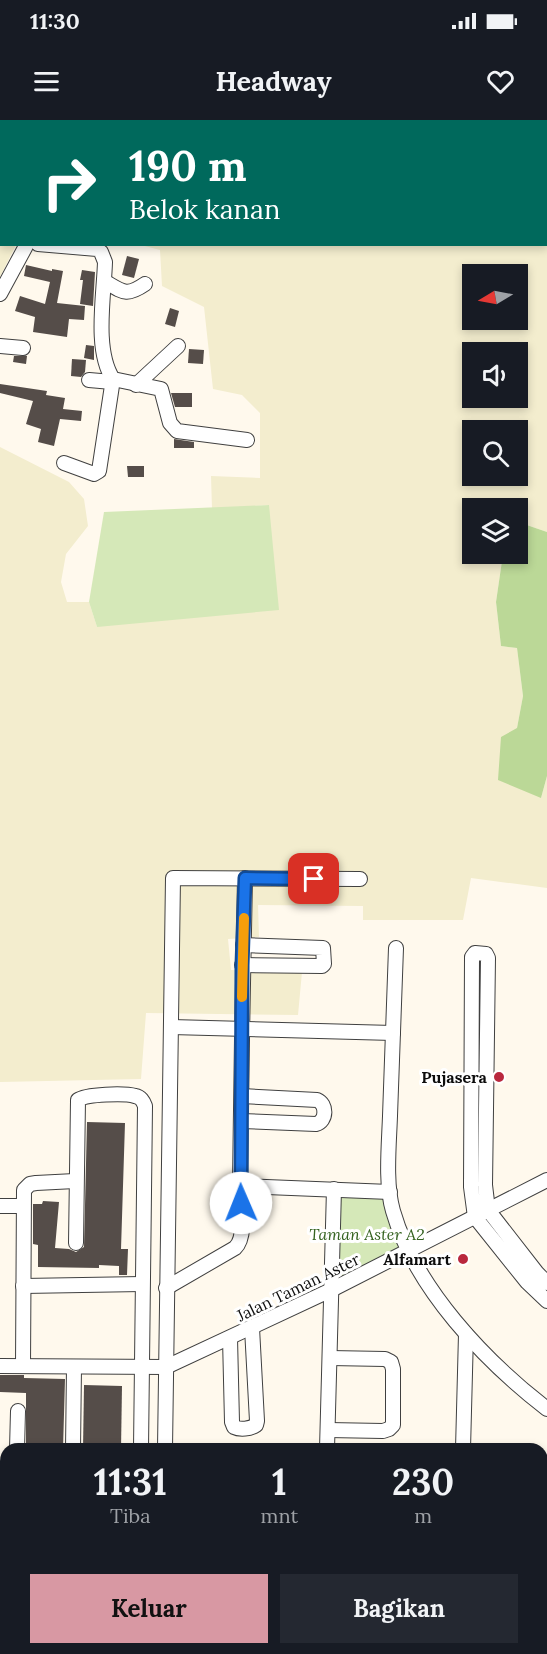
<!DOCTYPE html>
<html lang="id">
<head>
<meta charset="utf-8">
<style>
	body { margin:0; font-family:Lora,serif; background:#242831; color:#f1f3f6; height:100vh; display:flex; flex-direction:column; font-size:22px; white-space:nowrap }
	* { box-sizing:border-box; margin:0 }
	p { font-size:20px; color:#9ea1a6 }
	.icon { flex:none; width:33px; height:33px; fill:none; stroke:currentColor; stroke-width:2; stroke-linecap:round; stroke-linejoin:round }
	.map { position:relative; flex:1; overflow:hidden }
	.sheet { position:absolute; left:0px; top:1323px; width:548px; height:212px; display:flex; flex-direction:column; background:#171b24; border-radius:18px 18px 0 0; box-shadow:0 3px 9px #0003 }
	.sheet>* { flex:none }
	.hud { position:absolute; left:0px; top:0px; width:548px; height:126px; box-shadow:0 3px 9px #0003; background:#00695c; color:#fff; overflow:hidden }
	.needle { width:39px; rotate:260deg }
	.fabs { position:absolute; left:462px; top:144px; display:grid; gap:12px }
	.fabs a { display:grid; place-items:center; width:66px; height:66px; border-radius:0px; background:#171b24; box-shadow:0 3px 9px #0003; font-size:30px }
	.pin { position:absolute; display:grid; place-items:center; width:51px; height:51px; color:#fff; margin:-26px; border-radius:12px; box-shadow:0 3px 9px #0006 }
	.me { position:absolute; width:66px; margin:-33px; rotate:359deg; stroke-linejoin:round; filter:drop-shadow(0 0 4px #0008) }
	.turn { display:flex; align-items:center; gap:21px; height:126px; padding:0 30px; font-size:27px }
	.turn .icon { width:78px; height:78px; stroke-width:2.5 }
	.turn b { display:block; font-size:42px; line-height:51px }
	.eta { display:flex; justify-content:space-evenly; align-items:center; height:102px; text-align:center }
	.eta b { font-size:36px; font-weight:700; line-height:42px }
	.primary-button { display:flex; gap:12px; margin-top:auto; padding:12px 30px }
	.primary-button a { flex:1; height:69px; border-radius:0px; background:#d898a3; color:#111; font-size:24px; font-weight:700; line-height:69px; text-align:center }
	.primary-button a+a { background:#242831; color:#f1f3f6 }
	.status { display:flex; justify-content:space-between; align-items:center; height:42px; padding:0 30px; background:#171b24; direction:ltr }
	.status svg { height:16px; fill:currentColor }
	header { display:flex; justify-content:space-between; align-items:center; height:78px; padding:0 30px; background:#171b24; font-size:27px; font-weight:700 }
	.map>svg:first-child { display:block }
	.farmland { fill:#f3edce; fill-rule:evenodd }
	.green { fill:#d5e8b8 }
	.forest { fill:#bbd897 }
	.building { fill:#554d49 }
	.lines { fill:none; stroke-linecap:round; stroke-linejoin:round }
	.minor-casing { stroke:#404040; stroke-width:16 }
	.minor { stroke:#fff; stroke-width:14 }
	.route-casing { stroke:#114b97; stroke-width:15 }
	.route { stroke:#1a73e8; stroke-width:10 }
	.slow { stroke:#f59e0b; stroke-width:10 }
	.poi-dot { fill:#b9283e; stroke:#fff; stroke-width:2 }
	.labels { text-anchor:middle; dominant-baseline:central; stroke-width:6; stroke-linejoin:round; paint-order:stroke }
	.poi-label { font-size:16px; font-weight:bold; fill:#0d0d0d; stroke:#fff; text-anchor:end }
	.park-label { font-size:16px; font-style:italic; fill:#34621f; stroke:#fff }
	.street-label { font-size:16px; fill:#0d0d0d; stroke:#fff }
</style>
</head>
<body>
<div class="status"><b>11:30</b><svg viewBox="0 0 49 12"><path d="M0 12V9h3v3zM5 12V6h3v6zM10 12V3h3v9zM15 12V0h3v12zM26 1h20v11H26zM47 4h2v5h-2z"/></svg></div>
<header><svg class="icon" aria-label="menu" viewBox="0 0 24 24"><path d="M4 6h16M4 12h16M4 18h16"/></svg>Headway<svg class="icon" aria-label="heart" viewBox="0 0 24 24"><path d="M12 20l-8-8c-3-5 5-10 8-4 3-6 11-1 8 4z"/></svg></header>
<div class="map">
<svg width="547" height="1534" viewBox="0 0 547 1534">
	<rect width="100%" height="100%" fill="#fff9ed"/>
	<!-- farmland -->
	<g class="farmland">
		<path d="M120 0H547V412L518 402V388H472V434H503L496 482 501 526 517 528 523 576 517 608 541 678 547 656V768L471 758 463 800H363V786L258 785 259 817 228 819 231 850 302 852 298 895 146 893 141 959 0 962V327L69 362 84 379 88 406 66 434 61 462 67 482H89L97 507 269 385 212 389 211 356 260 358V293L242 275 213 269 204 187 162 166 160 130 141 125 546 124V2L120 1ZM472 154H518V200H472ZM472 232H518V278H472ZM472 310H518V356H472Z"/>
		<polygon points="0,99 2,124 16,125 0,157"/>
	</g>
	<!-- green -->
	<g class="green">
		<polygon points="269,385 279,490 97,507 89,482 104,392"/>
		<polygon points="337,1077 389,1079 405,1130 334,1167"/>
	</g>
	<!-- forest -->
	<polygon class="forest" points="518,402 547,412 547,656 541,678 498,660 501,617 517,608 523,576 517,528 501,526 496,482 503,434 518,434"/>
	<!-- building -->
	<g class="building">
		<polygon points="127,136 139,139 134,158 122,155"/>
		<polygon points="26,145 52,151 52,149 63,151 57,183 85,186 84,200 69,199 67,217 33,212 35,197 15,191 20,176 45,184 50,162 24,156"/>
		<polygon points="82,150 95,152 93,186 80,184 83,160 80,160"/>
		<polygon points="170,188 179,191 175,207 165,204"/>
		<polygon points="86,225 94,226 94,240 84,238"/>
		<polygon points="189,229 204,230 203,244 188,243"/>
		<polygon points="14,236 27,236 26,244 13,242"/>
		<polygon points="72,239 86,240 85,252 81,257 71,256"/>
		<polygon points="0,264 47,271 46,275 65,278 63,289 82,291 81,301 60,299 54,326 38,322 41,309 26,304 33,281 0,273"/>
		<polygon points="171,273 192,273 192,287 175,287"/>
		<polygon points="174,319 194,322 194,328 174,328"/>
		<polygon points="127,346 144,346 144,357 128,357"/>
		<polygon points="87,1002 125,1003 121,1129 128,1129 127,1155 119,1155 119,1146 99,1145 99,1148 38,1147 38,1125 33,1124 33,1084 42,1084 43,1081 59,1082 55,1128 69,1129 76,1132 84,1127"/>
		<polygon points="0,1255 24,1255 24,1258 65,1259 63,1329 26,1329 26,1273 0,1272"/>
		<polygon points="84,1265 122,1266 121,1329 83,1329"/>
	</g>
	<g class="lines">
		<!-- minor casing -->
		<g class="minor-casing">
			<g id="minor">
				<polyline points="68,2 68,0"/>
				<path d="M38 124 97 129 101 132 105 142C104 176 94 230 113 259L161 269 170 303 177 311 247 320"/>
				<path d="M104 161C123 172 126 177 145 164"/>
				<polyline points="0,174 27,124"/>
				<polyline points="0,226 23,228"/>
				<polyline points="89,260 112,262"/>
				<polyline points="136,265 178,226"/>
				<polyline points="64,343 94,354 99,351 113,259"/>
				<path d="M396 828C394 884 392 940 390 996 389 1025 385 1064 393 1091 415 1168 485 1241 547 1289"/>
				<polyline points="242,845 322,846 324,844 323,828 243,825"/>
				<polyline points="171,907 393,913"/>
				<path d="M241 1001 316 1004C327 1001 327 984 317 980L242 976"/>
				<polyline points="240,1066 390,1072"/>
				<polyline points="0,1086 23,1086"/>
				<path d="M76 1123 78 980C86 974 125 973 135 976 141 977 143 981 145 986L141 1329"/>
				<polyline points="547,1163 537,1153 488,1090 485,1065 488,838 486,834 475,833 472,837 471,1067 475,1097 527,1162 547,1181"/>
				<polyline points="23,1166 142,1164"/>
				<path d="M166 1168 235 1128C248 1116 240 1079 240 1062 241 961 243 859 245 758"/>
				<path d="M230 1218 232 1302 234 1307C240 1310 250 1309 256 1305L257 1301 252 1208"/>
				<polyline points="0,1246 166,1247 331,1170 547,1060"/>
				<polyline points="23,1246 24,1070 30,1064 36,1063 75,1061"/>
				<polyline points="328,1310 383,1311 389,1309 393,1305 393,1249 391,1242 385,1239 330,1238"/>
				<polyline points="17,1329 18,1291"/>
				<polyline points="73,1329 74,1247"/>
				<polyline points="165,1329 173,758 360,759"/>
				<polyline points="327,1329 334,1069"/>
				<polyline points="463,1329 466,1214"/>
				<polyline points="542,1382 547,1381"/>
				<polyline points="542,1402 547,1395"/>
				<polyline points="0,1403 6,1404"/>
				<polyline points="542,1434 547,1435"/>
				<polyline points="0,1507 6,1507"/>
				<polyline points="208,1528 208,1534"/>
				<polyline points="12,1534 12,1528"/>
				<polyline points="68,1534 68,1528"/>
				<polyline points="137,1534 137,1528"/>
				<polyline points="161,1534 162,1528"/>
				<polyline points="454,1534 456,1528"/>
			</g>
		</g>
		<!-- minor -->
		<use href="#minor" class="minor"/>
	</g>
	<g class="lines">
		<!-- route casing -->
		<g class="route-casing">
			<polyline id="route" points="241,1083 242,845 245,758 314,759"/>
		</g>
		<!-- route -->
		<use href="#route" class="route"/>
		<!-- slow -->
		<polyline class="slow" points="242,877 244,798"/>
	</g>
	<!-- markers -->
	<g class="poi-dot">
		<circle cx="499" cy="957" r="6"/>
		<circle cx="463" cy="1139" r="6"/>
	</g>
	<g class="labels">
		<!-- poi labels -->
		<g class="poi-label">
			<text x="487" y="957">Pujasera</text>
			<text x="451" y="1139">Alfamart</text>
		</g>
		<!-- park labels -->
		<g class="park-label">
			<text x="367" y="1114">Taman Aster A2</text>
		</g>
		<!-- street labels -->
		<g class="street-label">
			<text transform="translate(298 1167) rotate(-26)">Jalan Taman Aster</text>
		</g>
	</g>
</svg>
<div class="fabs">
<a><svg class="needle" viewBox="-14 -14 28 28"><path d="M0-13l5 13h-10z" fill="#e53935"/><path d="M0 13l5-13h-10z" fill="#9ea1a6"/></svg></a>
<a><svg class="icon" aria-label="sound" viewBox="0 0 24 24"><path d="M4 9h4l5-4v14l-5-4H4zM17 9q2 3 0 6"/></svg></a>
<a><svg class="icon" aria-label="search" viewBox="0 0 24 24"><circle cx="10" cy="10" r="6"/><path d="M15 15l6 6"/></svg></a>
<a><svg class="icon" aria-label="layers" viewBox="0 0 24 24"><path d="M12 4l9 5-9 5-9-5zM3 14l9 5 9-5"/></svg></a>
</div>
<div class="pin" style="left:314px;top:759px;background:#d93025"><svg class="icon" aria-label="arrive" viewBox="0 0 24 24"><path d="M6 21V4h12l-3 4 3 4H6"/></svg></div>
<svg class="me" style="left:241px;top:1083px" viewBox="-20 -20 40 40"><circle r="19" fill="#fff"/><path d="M0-13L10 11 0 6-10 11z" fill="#1a73e8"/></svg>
<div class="hud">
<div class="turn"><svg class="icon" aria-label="right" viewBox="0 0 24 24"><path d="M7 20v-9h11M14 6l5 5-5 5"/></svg><div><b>190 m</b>Belok kanan</div></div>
</div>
<section class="sheet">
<div class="eta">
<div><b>11:31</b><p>Tiba</p></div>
<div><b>1</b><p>mnt</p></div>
<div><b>230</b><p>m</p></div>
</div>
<div class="primary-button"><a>Keluar</a><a>Bagikan</a></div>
</section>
</div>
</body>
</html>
